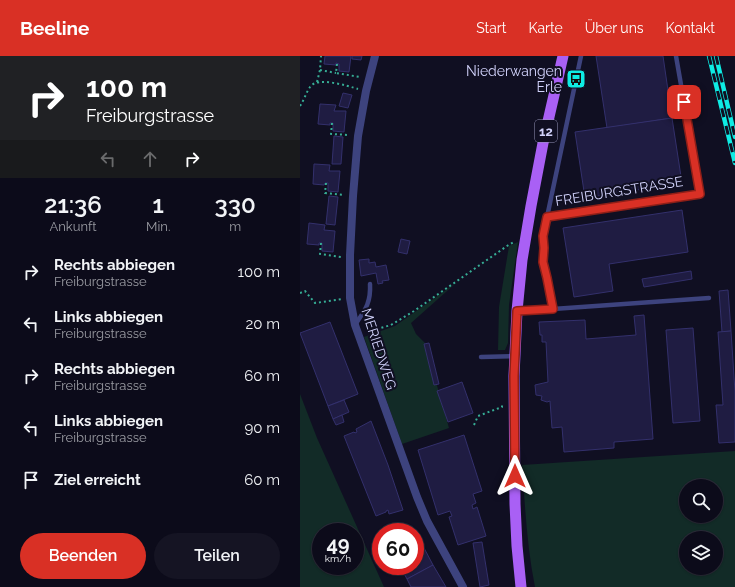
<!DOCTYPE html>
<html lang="de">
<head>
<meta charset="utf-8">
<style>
	body { margin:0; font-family:Raleway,sans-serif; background:#151423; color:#f1f3f6; height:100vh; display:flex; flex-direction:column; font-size:15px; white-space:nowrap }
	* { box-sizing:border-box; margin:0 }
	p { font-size:13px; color:#9a9ba2 }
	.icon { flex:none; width:22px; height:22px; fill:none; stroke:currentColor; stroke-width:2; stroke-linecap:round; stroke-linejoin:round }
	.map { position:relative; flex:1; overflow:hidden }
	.details { display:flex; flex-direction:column; background:#0c0b1a; width:300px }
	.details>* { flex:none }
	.guide { background:#202124; color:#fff; overflow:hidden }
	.buttons { position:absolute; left:379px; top:423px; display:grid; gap:8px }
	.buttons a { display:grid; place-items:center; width:44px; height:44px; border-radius:50%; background:#0c0b1a; box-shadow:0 1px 3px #0004,0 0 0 1px #2c2b39; font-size:20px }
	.speed { position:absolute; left:12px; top:467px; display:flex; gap:8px; font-size:20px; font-weight:700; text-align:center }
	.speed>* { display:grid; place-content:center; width:52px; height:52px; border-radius:50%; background:#0c0b1a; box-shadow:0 1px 3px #0004,0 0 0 1px #2c2b39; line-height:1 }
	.speed small { font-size:10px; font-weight:400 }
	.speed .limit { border:6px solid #d22; background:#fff; color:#111 }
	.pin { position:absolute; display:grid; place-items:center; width:34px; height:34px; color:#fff; margin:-17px; border-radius:8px; box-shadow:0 2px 6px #0006 }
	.me { position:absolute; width:44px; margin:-22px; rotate:0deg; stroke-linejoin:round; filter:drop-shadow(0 0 3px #0008) }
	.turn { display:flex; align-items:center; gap:14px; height:84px; padding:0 20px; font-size:18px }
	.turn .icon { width:52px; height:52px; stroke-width:2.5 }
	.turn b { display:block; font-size:28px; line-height:34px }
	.lanes { display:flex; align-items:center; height:38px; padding:0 20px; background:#0003; justify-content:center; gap:20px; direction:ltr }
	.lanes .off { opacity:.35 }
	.eta { display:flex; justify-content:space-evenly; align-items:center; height:68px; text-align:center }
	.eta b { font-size:24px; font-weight:600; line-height:28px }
	.button { display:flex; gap:8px; margin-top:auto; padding:8px 20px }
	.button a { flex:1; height:46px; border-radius:24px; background:#d93025; color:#fff; font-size:16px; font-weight:600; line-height:46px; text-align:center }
	.button a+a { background:#151423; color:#f1f3f6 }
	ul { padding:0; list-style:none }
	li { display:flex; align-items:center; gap:12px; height:52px; padding:0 20px }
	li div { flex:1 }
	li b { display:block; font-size:15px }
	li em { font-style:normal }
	header { display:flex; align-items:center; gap:24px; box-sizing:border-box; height:56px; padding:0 20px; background:#d93025; color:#fff }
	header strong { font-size:19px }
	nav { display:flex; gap:22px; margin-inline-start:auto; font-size:14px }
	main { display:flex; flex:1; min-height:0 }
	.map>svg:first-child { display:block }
	.green { fill:#122b27; fill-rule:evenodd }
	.building { fill:#1f1c42; stroke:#33306c }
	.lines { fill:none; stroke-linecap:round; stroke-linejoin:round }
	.path { stroke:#36ad95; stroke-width:2; stroke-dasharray:2 3; stroke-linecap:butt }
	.service { stroke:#3d437e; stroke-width:4.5 }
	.minor { stroke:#3d437e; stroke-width:8 }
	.primary { stroke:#a960f5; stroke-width:11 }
	.rail-casing { stroke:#0eece4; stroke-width:4.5 }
	.rail { stroke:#100f22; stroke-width:3; stroke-dasharray:9; stroke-linecap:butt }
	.route-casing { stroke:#8d1f18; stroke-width:10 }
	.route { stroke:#d93025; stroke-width:7 }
	.labels { text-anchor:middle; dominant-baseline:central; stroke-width:4; stroke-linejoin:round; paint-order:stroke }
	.shield { fill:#100f22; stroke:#9898bb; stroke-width:1 }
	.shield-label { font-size:13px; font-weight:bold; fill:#d2d3fc }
	.poi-label { font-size:14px; fill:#d2d3fc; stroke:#100f22; text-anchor:end }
	.street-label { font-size:14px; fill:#d2d3fc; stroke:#100f22 }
</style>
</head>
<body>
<header>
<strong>Beeline</strong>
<nav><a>Start</a><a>Karte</a><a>Über uns</a><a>Kontakt</a></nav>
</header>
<main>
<section class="details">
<div class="guide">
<div class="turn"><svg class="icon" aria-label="right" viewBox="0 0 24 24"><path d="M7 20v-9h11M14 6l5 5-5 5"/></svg><div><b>100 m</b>Freiburgstrasse</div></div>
<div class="lanes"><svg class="icon off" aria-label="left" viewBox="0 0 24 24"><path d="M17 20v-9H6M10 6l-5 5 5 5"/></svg><svg class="icon off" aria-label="ahead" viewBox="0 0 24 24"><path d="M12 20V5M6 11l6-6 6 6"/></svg><svg class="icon" aria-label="right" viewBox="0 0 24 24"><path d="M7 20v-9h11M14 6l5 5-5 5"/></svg></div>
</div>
<div class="eta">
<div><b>21:36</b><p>Ankunft</p></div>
<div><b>1</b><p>Min.</p></div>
<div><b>330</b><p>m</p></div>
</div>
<ul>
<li><svg class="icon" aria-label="right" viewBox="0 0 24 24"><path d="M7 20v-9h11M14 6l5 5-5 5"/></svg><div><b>Rechts abbiegen</b><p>Freiburgstrasse</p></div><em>100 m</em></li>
<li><svg class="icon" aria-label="left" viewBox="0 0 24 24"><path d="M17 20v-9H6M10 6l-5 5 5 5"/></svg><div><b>Links abbiegen</b><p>Freiburgstrasse</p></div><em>20 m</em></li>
<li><svg class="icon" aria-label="right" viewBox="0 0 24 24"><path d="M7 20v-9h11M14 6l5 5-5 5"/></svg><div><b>Rechts abbiegen</b><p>Freiburgstrasse</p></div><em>60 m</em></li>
<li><svg class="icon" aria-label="left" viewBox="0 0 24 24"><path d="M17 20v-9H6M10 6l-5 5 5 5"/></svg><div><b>Links abbiegen</b><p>Freiburgstrasse</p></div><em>90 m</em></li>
<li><svg class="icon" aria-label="arrive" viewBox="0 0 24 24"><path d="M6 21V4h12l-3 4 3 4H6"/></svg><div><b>Ziel erreicht</b></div><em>60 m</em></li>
</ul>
<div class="button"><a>Beenden</a><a>Teilen</a></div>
</section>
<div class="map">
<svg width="435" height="531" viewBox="0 0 435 531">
	<rect width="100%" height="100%" fill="#100f22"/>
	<!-- green -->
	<g class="green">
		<polygon points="218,186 209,249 208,287 205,294 198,294 199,251 209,190"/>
		<polygon points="156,227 111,267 116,278 125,287 149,372 102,388 64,281 95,270"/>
		<path d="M0 338 17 382 84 531H0ZM21 476H55V510H21Z"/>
		<path d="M435 395V531H235C227 491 225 450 222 409ZM386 430H416V460H386ZM386 482H416V512H386Z"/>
	</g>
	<!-- building -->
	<g class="building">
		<polygon points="25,0 51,0 49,16 39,15 39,8 36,7 36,9 24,8"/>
		<polygon points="52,0 62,0 61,4 52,3"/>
		<polygon points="296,0 363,0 372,62 307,72"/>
		<polygon points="43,37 52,39 48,52 39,50"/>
		<polygon points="20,48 36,49 34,55 46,55 44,76 33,75 33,67 30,67 30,69 18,68"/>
		<polygon points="372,62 382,127 285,142 275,76"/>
		<polygon points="34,80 43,81 41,108 32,108"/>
		<polygon points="14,108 30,109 29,115 40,115 38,136 28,135 28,127 25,127 24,129 13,128"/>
		<polygon points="29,140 38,141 35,169 26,168"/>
		<polygon points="382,154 388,196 309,208 313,235 274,241 263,172"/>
		<polygon points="9,167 25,169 24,174 35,175 33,196 22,195 22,187 19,187 19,189 7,188"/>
		<polygon points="101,183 110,185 107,198 98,196"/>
		<polygon points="69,203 69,207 75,206 76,211 86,209 89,224 82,225 83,227 78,228 76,217 61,220 59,204"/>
		<polygon points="391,215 392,223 344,231 342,223"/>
		<polygon points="428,234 431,275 422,276 419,235"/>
		<polygon points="344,259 353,383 314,386 314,392 264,396 262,371 252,372 250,345 247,346 241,344 242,340 236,339 235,329 248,326 246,286 242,286 242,279 240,279 239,266 285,264 286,283 336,279 334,260"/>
		<polygon points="30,266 58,338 28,350 0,277"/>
		<polygon points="393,272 400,365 373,367 366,274"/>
		<polygon points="431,275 435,336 435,386 419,387 416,349 423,349 418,276"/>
		<polygon points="129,287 139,328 134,329 124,288"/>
		<polygon points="162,326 173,357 148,366 137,335"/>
		<polygon points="44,344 49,356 33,363 28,350"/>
		<polygon points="42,359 44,366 36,369 33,363"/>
		<polygon points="71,365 88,409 103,454 89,458 88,454 86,455 86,456 76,460 44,380 54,376 55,377 57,376 56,373"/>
		<polygon points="164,379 182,435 173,438 176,447 172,449 173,453 177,451 186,480 158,489 149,461 152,460 150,455 138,459 118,394"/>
		<polygon points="114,473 133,509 107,523 100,510 115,510 115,476 108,476"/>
		<polygon points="182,486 189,529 180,531 173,487"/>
		<polygon points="133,509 146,531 111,531 107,523"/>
	</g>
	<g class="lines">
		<!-- path -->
		<g class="path">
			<polyline points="37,8 36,17 60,21"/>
			<polyline points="20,14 36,17"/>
			<polyline points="17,26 20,14 21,0"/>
			<path d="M0 50C4 44 6 37 10 31 17 20 48 30 58 33"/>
			<polyline points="32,67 31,78 49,79"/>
			<polyline points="26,127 25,137 44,139"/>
			<polyline points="21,187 20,198 41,201"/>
			<polyline points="0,237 5,235 15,247 42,243"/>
			<polyline points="67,276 91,269 114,255 207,190 214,186"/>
			<polyline points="174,369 178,360 202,351 202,348"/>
		</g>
		<!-- service -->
		<g class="service">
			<polyline points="247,161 400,138 376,0"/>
			<polyline points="253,253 247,222 243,206 244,192 243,180 281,0"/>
			<polyline points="217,255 253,253 409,242"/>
			<path d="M55 269C65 254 71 247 70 228"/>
			<polyline points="181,301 215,300"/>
		</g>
		<!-- minor -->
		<polyline class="minor" points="75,0 66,35 58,80 53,140 50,199 50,242 55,269 117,441 127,465 163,531"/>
		<!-- primary -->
		<polyline class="primary" points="221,531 217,490 215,448 214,320 217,255 222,204 231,150 243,87 263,0"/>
		<!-- rail casing -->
		<g class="rail-casing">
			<g id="rail">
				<polyline points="409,0 435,107"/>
				<polyline points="416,0 435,81"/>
			</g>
		</g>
		<!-- rail -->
		<use href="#rail" class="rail"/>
	</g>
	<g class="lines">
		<!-- route casing -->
		<g class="route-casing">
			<polyline id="route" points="215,420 214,320 217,255 253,253 247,222 243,206 244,192 243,180 247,161 400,138 384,46"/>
		</g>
		<!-- route -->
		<use href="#route" class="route"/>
	</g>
	<!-- icons -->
	<defs>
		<g id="bus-square" transform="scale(1)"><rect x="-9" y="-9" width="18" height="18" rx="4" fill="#0eece4" stroke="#100f22"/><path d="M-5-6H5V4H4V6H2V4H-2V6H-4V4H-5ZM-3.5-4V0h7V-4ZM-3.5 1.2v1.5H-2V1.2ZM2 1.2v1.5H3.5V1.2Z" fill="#111"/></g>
	</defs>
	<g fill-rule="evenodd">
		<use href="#bus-square" x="276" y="23"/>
	</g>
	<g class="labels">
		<!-- shield labels -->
		<rect class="shield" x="235" y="64" width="22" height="22" rx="3"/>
		<g class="shield-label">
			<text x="246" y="75">12</text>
		</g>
		<!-- poi labels -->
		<g class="poi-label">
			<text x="262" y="15">Niederwangen<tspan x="262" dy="16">Erle</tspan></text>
		</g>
		<!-- street labels -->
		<g class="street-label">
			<text transform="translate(319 135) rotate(-9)">FREIBURGSTRASSE</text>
			<text transform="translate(79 293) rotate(72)">MERIEDWEG</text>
		</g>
	</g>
</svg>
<div class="buttons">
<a><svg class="icon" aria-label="search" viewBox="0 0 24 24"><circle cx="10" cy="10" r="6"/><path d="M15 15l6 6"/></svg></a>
<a><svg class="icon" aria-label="layers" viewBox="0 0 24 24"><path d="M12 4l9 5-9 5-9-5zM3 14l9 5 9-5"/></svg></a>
</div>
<div class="speed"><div>49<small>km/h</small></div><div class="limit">60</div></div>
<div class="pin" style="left:384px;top:46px;background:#d93025"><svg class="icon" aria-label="arrive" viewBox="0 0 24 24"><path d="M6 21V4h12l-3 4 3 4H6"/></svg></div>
<svg class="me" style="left:215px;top:420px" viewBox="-20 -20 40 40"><path d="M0-17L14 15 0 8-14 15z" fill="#d93025" stroke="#fff" stroke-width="4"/></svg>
</div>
</main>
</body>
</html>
